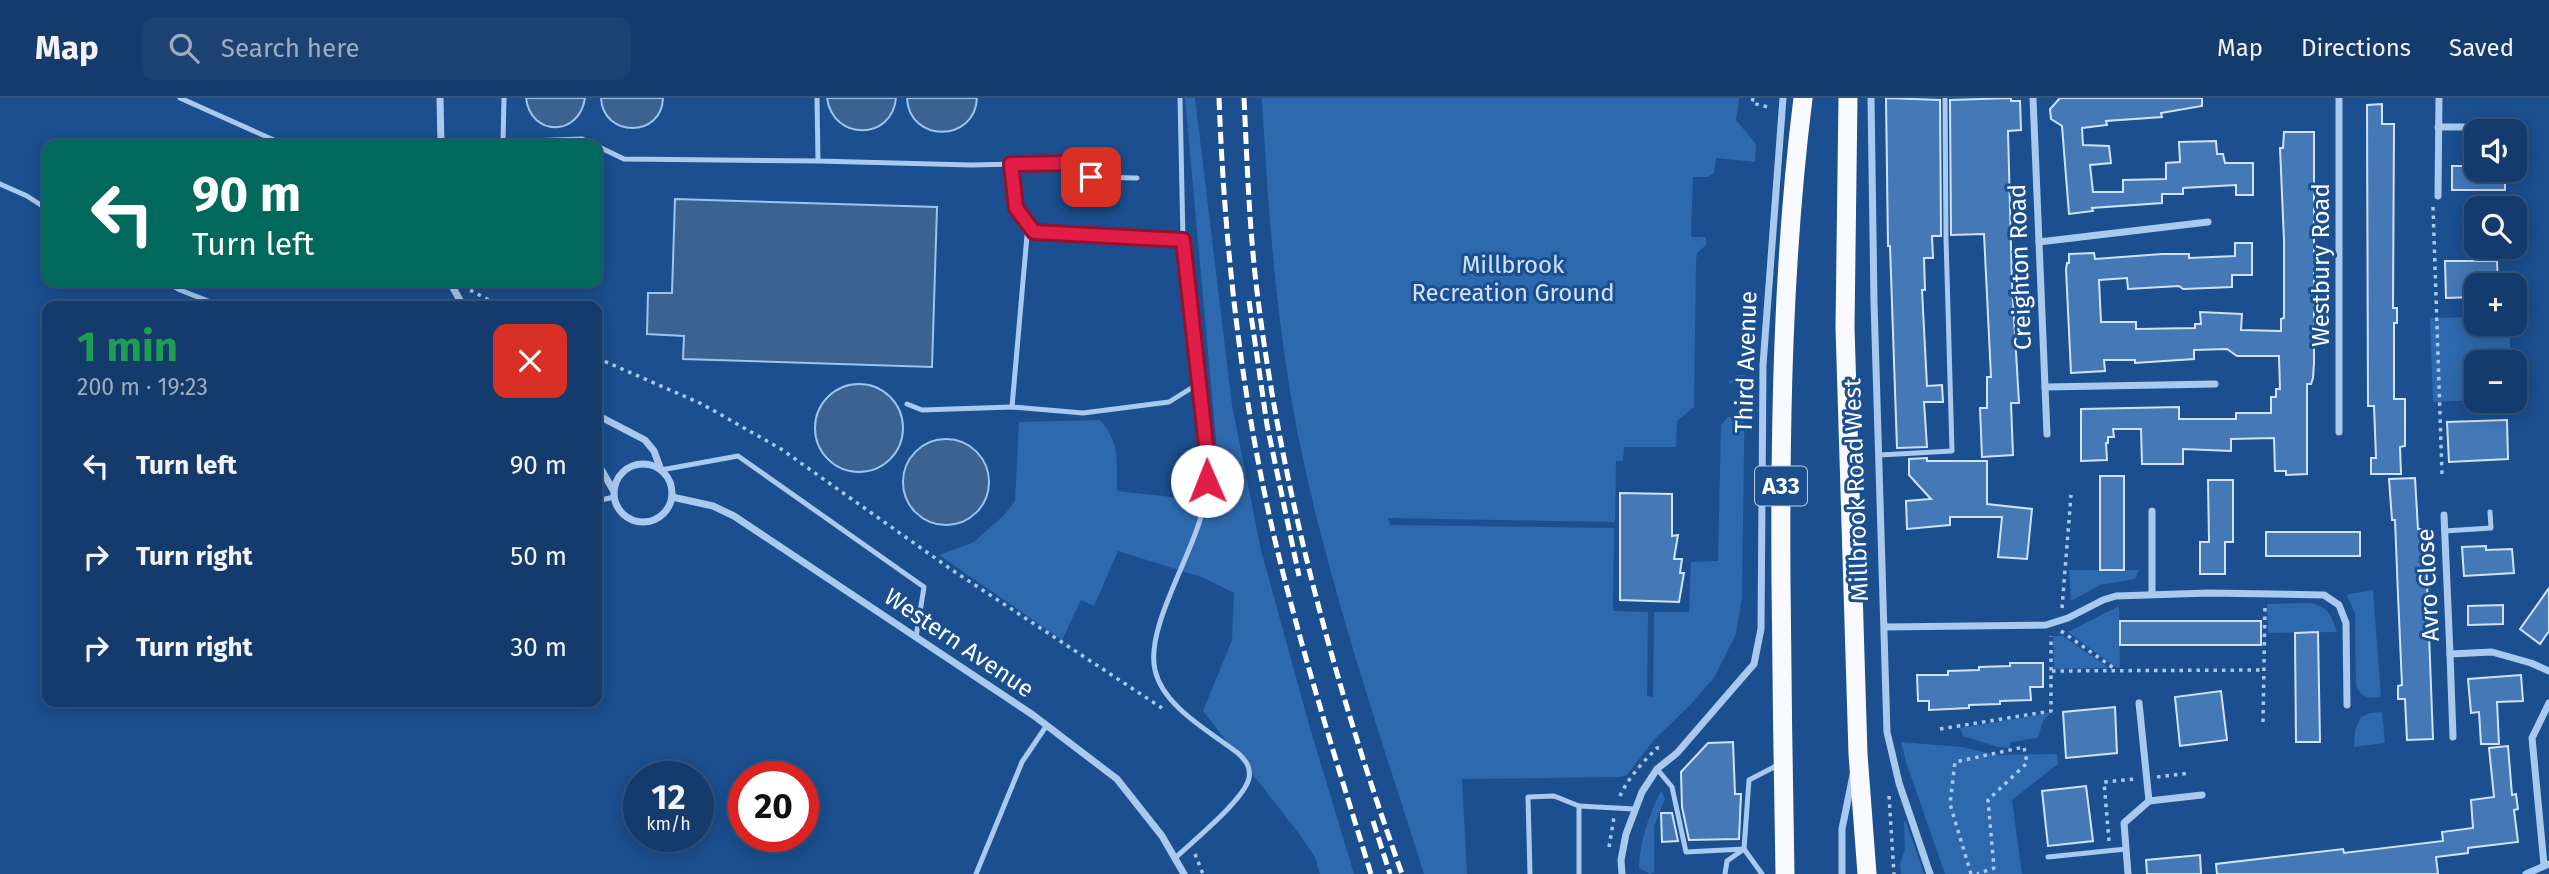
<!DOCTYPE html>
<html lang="en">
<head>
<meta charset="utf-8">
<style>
	body { margin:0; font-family:"Fira Sans",sans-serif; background:#1d4271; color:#f1f3f6; height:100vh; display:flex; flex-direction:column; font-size:26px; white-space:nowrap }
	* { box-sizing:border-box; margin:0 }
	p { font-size:23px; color:#9dadc1 }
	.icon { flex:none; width:38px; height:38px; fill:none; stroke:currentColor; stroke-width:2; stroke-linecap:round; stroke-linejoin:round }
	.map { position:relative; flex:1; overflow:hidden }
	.sheet { position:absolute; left:42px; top:203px; width:560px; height:406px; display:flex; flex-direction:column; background:#143b6b; border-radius:14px; box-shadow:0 4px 18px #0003,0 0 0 2px #33557e }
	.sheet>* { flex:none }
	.guide { position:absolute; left:42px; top:42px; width:560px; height:147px; border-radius:14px; box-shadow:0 4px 18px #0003,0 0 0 2px #33557e; background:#00695c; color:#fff; overflow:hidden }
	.tools { position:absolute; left:2464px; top:21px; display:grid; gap:14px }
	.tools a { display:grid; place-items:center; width:63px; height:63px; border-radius:14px; background:#143b6b; box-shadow:0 4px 18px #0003,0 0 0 2px #33557e; font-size:35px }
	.speed { position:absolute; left:623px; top:663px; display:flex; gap:14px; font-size:35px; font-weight:700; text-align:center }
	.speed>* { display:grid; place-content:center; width:91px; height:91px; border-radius:50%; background:#143b6b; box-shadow:0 4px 18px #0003,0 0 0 2px #33557e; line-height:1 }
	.speed small { font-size:18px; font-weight:400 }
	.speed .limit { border:10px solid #d22; background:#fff; color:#111 }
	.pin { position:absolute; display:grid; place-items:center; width:60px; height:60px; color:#fff; margin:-30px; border-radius:14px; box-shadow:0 4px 10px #0006 }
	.me { position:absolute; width:77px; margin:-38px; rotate:359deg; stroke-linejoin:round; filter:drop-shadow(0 0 5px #0008) }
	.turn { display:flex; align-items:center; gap:24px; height:147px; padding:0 35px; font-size:32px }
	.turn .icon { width:91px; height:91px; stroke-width:2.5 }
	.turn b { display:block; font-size:49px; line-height:60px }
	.round { display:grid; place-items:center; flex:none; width:74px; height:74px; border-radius:14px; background:#1d4271 }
	.head { display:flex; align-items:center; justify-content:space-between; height:119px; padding:0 35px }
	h1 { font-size:42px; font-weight:700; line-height:52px; color:#1e9e55 }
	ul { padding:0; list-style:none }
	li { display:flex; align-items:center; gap:21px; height:91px; padding:0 35px }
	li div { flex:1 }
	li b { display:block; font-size:26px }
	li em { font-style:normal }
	header { display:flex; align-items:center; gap:42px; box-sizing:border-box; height:98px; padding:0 35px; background:#143b6b; border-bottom:2px solid #33557e }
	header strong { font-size:33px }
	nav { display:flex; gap:38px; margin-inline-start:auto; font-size:24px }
	.search { width:490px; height:63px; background:#1d4271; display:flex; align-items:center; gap:18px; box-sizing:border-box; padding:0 24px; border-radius:14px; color:#9dadc1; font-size:26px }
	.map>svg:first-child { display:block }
	.green { fill:#2e69ad }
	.water { fill:#3c6290; stroke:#9cc4f0; stroke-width:2 }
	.building { fill:#4478b7; stroke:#cfe3fa; stroke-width:2 }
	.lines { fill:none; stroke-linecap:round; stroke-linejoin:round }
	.path { stroke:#a9c9ee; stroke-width:3.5; stroke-dasharray:3.5 5; stroke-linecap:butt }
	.service { stroke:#a9c9ee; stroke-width:5 }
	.minor { stroke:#a9c9ee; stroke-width:7 }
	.trunk { stroke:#f8faff; stroke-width:19 }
	.rail { stroke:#fff; stroke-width:5; stroke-dasharray:12 5; stroke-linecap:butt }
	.route-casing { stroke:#92132f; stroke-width:18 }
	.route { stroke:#e11d48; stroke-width:12 }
	.labels { text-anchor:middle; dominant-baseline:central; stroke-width:6; stroke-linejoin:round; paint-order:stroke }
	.shield { fill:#1b4f8f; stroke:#bbcadd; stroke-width:2 }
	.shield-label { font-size:23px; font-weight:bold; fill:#fff }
	.park-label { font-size:24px; fill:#cfe3fa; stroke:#1b4f8f }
	.street-label { font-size:24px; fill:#fff; stroke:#1b4f8f }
</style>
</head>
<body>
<header>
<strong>Map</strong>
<div class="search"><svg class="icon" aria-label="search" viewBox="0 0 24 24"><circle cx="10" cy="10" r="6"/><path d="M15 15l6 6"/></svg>Search here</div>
<nav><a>Map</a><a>Directions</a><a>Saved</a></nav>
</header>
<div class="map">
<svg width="2549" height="776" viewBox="0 0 2549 776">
	<rect width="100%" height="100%" fill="#1b4f8f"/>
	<!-- green -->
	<g class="green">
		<path d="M1185 0H1195L1232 307 1261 452 1310 630 1354 776H1320L1315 759 1297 733 1203 613 1232 542 1234 495 1204 480 1118 453 1094 508 1081 502 1062 542 939 457 974 444 1004 417 1015 403 1019 324 1100 322C1120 344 1117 365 1117 393L1181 400 1191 403 1194 416 1210 418 1216 342Z"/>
		<path d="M1262 0H1739L1736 22 1756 46 1755 64 1716 60 1714 75 1708 79H1693L1691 139H1706V147L1697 155 1696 163 1694 309 1677 323 1676 349H1624L1623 363H1616L1615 424 1388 420 1390 427 1614 430 1613 513 1648 514 1647 598 1653 599 1654 514H1689L1691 464 1718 463 1721 327 1728 319 1741 318V285H1728L1737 277H1745L1742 500 1736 536 1714 580 1689 608 1653 643 1627 677 1621 679 1462 681 1467 776H1424C1378 630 1327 483 1297 332 1276 223 1268 111 1262 0Z"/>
		<polygon points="2476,219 2476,226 2509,226 2511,264 2476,264 2476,302 2433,304 2430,220"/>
		<polygon points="2069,472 2139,472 2135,481 2100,487 2071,503"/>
		<path d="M2373 492 2381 599C2369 601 2362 600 2356 588L2355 515 2347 498 2349 496Z"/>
		<path d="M2311 505C2328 509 2332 518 2337 534L2268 535 2267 506Z"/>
		<polygon points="2119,508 2120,568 2117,570 2068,534"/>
		<polygon points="2053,538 2063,538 2109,570 2054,571"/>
		<polygon points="2382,614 2385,645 2354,649 2355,632 2361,619 2370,615"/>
		<polygon points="2050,615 2043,623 2038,640 2011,644 2009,650 1998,649 1963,638 1960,630"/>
		<polygon points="1901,644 1962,649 1995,657 2057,656 2058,666 2012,702 2022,776 1945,776 1906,664"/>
		<path d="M1662 694 1665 701 1654 728V774L1650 776 1639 770C1640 742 1648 720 1660 695Z"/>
		<polygon points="1904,723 1906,724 1924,776 1901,776 1900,766 1905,751"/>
	</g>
	<!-- water -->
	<g class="water">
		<path d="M526 0H585C579 39 531 39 526 0Z"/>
		<path d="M601 0H663C662 40 603 40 601 0Z"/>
		<path d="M827 0H896C892 43 833 43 827 0Z"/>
		<path d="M907 0H977C975 45 909 45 907 0Z"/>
		<polygon points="675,101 937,109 932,269 683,261 684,238 647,236 648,195 672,195"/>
		<circle cx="859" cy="330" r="44"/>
		<circle cx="946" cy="384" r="43"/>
	</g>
	<!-- building -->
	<g class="building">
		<polygon points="1886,0 1940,2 1941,138 1932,138 1933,160 1924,160 1925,192 1922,192 1927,288 1942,287 1943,304 1924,304 1927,349 1897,350 1890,148 1888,148"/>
		<polygon points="2011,0 2011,3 2020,3 2021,32 2008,33 2012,186 2019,305 2011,305 2013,357 1982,359 1980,310 1987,310 1987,279 1991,279 1984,136 1951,137 1950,2"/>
		<polygon points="2060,0 2202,0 2202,8 2161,15 2162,19 2106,23 2107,27 2082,30 2083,47 2109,48 2111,65 2090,67 2093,94 2123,94 2123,82 2166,81 2166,65 2180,64 2179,44 2216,43 2217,56 2223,56 2225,65 2253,65 2253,97 2236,97 2236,87 2183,90 2183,96 2162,96 2162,105 2092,110 2093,113 2069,116 2062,28 2051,21 2050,11"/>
		<polygon points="2382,6 2382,26 2394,26 2393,210 2397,210 2397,225 2394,225 2394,301 2405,301 2405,348 2400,349 2401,376 2371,376 2371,360 2376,360 2374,308 2368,308 2367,7"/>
		<polygon points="2284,34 2314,34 2314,265 2313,280 2311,286 2307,286 2307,376 2286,377 2286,373 2275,373 2274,340 2231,341 2231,353 2183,351 2183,366 2142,366 2141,331 2113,331 2114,339 2108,339 2108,345 2106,345 2107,362 2081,363 2081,311 2179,309 2179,321 2236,321 2236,315 2271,315 2271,299 2276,299 2276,291 2280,291 2279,258 2237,258 2227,251 2194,252 2194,261 2135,265 2135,262 2104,262 2105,273 2071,275 2066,171 2067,165 2069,165 2069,156 2094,155 2095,161 2162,156 2189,156 2189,160 2235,158 2235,145 2252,145 2252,177 2232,177 2232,189 2183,191 2179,188 2128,191 2127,180 2099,182 2101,224 2136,224 2136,231 2195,230 2195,226 2201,226 2200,214 2242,216 2241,232 2281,233 2281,221 2284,220 2284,142 2280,50 2283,50"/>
		<polygon points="2452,68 2476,68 2476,72 2505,72 2505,92 2452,92"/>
		<polygon points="2445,163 2497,163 2498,187 2476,187 2476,199 2446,200"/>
		<polygon points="2507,322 2508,361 2449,364 2447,324"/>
		<polygon points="1927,360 1927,363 1987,363 1987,406 2032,411 2027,461 1998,459 2002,419 1950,419 1950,427 1907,431 1906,403 1931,401 1909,377 1909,361"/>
		<rect x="2100" y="378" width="24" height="94"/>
		<polygon points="2415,380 2418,431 2425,431 2433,641 2407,642 2405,601 2398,601 2398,588 2402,587 2398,497 2395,422 2392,422 2389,381"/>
		<polygon points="2208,382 2233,382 2233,444 2225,444 2225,476 2200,476 2200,444 2209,444"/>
		<polygon points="1620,395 1672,396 1672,438 1678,437 1674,461 1682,461 1680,475 1684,475 1679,504 1620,502"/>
		<rect x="2266" y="434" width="94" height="24"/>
		<polygon points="2486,448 2486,452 2512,451 2514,475 2464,478 2462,449"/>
		<polygon points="2549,490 2549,533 2540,546 2520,531"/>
		<polygon points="2503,507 2503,526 2468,527 2468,508"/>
		<rect x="2120" y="523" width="141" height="24"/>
		<polygon points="2318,534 2320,644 2296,644 2295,535"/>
		<polygon points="2010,565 2043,565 2043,589 2030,589 2031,602 2000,603 2000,606 1969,607 1969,610 1929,612 1929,603 1918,603 1917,577 1948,577 1948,573 1979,572 1979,569 2010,568"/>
		<polygon points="2521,577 2523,603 2497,604 2499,646 2481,646 2479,614 2471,615 2468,581"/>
		<polygon points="2221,593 2227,642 2180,648 2175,599"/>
		<polygon points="2115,609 2117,655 2066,660 2063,614"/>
		<polygon points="1733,644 1735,696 1741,696 1739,741 1689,742 1682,709 1681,674 1708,645"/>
		<polygon points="2508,648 2512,697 2516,696 2518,711 2514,712 2518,744 2468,750 2468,755 2436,759 2438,776 2217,776 2216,766 2343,751 2344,755 2443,743 2442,734 2473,730 2471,702 2494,699 2489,650"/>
		<polygon points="2086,688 2093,743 2048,748 2042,693"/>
		<polygon points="1661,715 1672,715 1678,743 1662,744"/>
		<polygon points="2200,757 2201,776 2147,776 2146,762"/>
	</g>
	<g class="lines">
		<!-- path -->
		<g class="path">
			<polyline points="1753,0 1752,5 1768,9"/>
			<polyline points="2433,109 2442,376"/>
			<polyline points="468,184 470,192 500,208"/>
			<polyline points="597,260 702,306 781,351 952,472 1162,610"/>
			<polyline points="2062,510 2071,397"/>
			<polyline points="2061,533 2115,571"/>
			<polyline points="2052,573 2263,572"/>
			<polyline points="2263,624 2265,508"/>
			<polyline points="1940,631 2051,613 2051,538"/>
			<polyline points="2157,679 2191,675"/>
			<path d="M1620 698C1628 680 1643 664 1657 650H1662"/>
			<polyline points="1889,698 1894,776"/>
			<polyline points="2109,743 2104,684 2135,681"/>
			<polyline points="1609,749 1614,719"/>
			<polyline points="1195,756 1203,776"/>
			<polyline points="1971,776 1950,706 1955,664 2024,649 2027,665 1988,702 1994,770 1977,776"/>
		</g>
		<!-- service -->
		<g class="service">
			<polyline points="180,0 285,47"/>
			<polyline points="504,0 503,44 582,41 595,47"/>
			<polyline points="817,0 818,63 971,67 1075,65 1091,79 1137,80"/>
			<polyline points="597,48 624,61 818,63"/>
			<polyline points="1011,66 1015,110 1034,134 1183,142 1180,0"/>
			<polyline points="0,86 27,98 47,111"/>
			<polyline points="1028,126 1012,309 1083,315 1169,304 1198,286"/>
			<polyline points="167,184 180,192 221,208"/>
			<polyline points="907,306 922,312 1012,309"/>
			<polyline points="1880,357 1952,353 1946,140 1945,0"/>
			<polyline points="661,372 738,358 924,489 916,539"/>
			<polyline points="597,403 614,399"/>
			<polyline points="2444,433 2491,430 2490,414"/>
			<polyline points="1657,671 1672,689 1686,754 1744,751"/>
			<polyline points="2048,759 2126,751"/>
			<path d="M1175 760C1192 744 1245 701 1249 680 1251 669 1246 663 1239 656 1211 634 1163 609 1155 572 1145 529 1194 455 1203 411 1212 369 1203 327 1198 285 1192 237 1188 190 1183 142"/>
			<polyline points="976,776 1022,664 1047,627"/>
			<polyline points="1530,776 1528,699 1554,698 1579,708"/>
			<polyline points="1579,776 1579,708 1634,711"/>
			<polyline points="1725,776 1727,763 1744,751"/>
			<polyline points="1762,776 1744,751 1749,682 1778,667"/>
		</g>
		<!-- minor -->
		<g class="minor">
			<polyline points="440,0 441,47"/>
			<polyline points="1871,0 1874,204 1887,634 1899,685 1930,776"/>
			<polyline points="2033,0 2047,336"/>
			<polyline points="2438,29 2472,29"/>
			<polyline points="2438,98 2439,0"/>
			<polyline points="2039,144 2208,124"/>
			<polyline points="450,184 463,208"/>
			<polyline points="2045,289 2215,286"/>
			<polyline points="597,317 645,342 654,353 661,372"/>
			<polyline points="2339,334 2339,0"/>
			<polyline points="597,364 613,392"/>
			<circle cx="643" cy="395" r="29"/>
			<polyline points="672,399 713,408 734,418 1033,617 1117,681 1162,738 1184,776"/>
			<polyline points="2444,417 2450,556 2492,554 2531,565 2549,573"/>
			<polyline points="2152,496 2152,413"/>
			<polyline points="1885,529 2046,527 2068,520 2103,502 2116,498 2209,495 2324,497 2339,507 2346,525 2347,607"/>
			<polyline points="2450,556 2453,639"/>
			<polyline points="2149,703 2202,697"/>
			<polyline points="2544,767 2532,640 2549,605"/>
			<polyline points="1622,776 1621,762 1626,736 1642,694 1657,671 1677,655 1754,566 1761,531 1763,267 1783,0"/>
			<polyline points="1842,776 1842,731 1853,677"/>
			<polyline points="2128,776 2124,725 2149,703 2139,605"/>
			<polyline points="2526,776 2549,766"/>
		</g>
		<!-- trunk -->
		<g class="trunk">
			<polyline points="1848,0 1845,229 1858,656 1867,776"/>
			<path d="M1785 776C1783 678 1782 581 1781 483 1780 322 1783 160 1803 0"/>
		</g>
		<!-- rail -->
		<g class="rail">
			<path d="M1219 0C1225 159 1243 317 1282 471 1308 574 1340 675 1371 776"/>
			<path d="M1244 0C1247 62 1249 124 1256 185 1280 388 1334 585 1402 776"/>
			<polyline points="1249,203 1267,327 1299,478"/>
			<polyline points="1373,723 1390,776"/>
		</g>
	</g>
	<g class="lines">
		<!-- route casing -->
		<g class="route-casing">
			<polyline id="route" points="1091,79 1075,65 1011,66 1016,110 1034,134 1183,142 1206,347 1207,383"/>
		</g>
		<!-- route -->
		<use href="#route" class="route"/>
	</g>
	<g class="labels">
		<!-- shield labels -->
		<rect class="shield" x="1755" y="368.5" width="52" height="39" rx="5"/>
		<g class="shield-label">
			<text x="1781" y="388">A33</text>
		</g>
		<!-- park labels -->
		<g class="park-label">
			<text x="1513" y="167">Millbrook<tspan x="1513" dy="28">Recreation Ground</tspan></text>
		</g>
		<!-- street labels -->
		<g class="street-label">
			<text transform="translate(2321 167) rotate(-90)">Westbury Road</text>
			<text transform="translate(2020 169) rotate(-92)">Creighton Road</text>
			<text transform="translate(1746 264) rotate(-88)">Third Avenue</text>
			<text transform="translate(1856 392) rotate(-92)">Millbrook Road West</text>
			<text transform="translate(2428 487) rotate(-93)">Avro Close</text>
			<text transform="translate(959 545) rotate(34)">Western Avenue</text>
		</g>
	</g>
</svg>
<div class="tools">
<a><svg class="icon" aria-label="sound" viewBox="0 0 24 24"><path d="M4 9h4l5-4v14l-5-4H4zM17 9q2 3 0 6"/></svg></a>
<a><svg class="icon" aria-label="search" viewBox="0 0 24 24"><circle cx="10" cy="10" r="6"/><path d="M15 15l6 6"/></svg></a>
<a>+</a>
<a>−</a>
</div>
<div class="speed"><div>12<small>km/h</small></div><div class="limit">20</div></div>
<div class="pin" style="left:1091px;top:79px;background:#d93025"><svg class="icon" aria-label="arrive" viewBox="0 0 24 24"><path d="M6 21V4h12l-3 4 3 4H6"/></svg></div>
<svg class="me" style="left:1207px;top:383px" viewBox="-20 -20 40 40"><circle r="19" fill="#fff"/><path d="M0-13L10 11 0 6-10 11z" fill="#e11d48"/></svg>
<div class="guide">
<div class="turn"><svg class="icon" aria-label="left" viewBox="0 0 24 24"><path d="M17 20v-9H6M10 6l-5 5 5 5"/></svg><div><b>90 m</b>Turn left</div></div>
</div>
<section class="sheet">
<div class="head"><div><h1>1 min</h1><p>200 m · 19:23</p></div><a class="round" style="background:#d93025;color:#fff"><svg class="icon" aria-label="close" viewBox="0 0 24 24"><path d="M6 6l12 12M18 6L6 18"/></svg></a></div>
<ul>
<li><svg class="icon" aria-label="left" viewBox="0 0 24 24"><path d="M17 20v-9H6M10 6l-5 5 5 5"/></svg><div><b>Turn left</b></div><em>90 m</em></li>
<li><svg class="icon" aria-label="right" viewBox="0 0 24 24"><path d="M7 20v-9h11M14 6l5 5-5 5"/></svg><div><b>Turn right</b></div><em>50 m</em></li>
<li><svg class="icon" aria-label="right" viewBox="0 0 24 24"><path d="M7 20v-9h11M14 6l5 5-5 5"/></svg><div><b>Turn right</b></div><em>30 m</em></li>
</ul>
</section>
</div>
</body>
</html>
